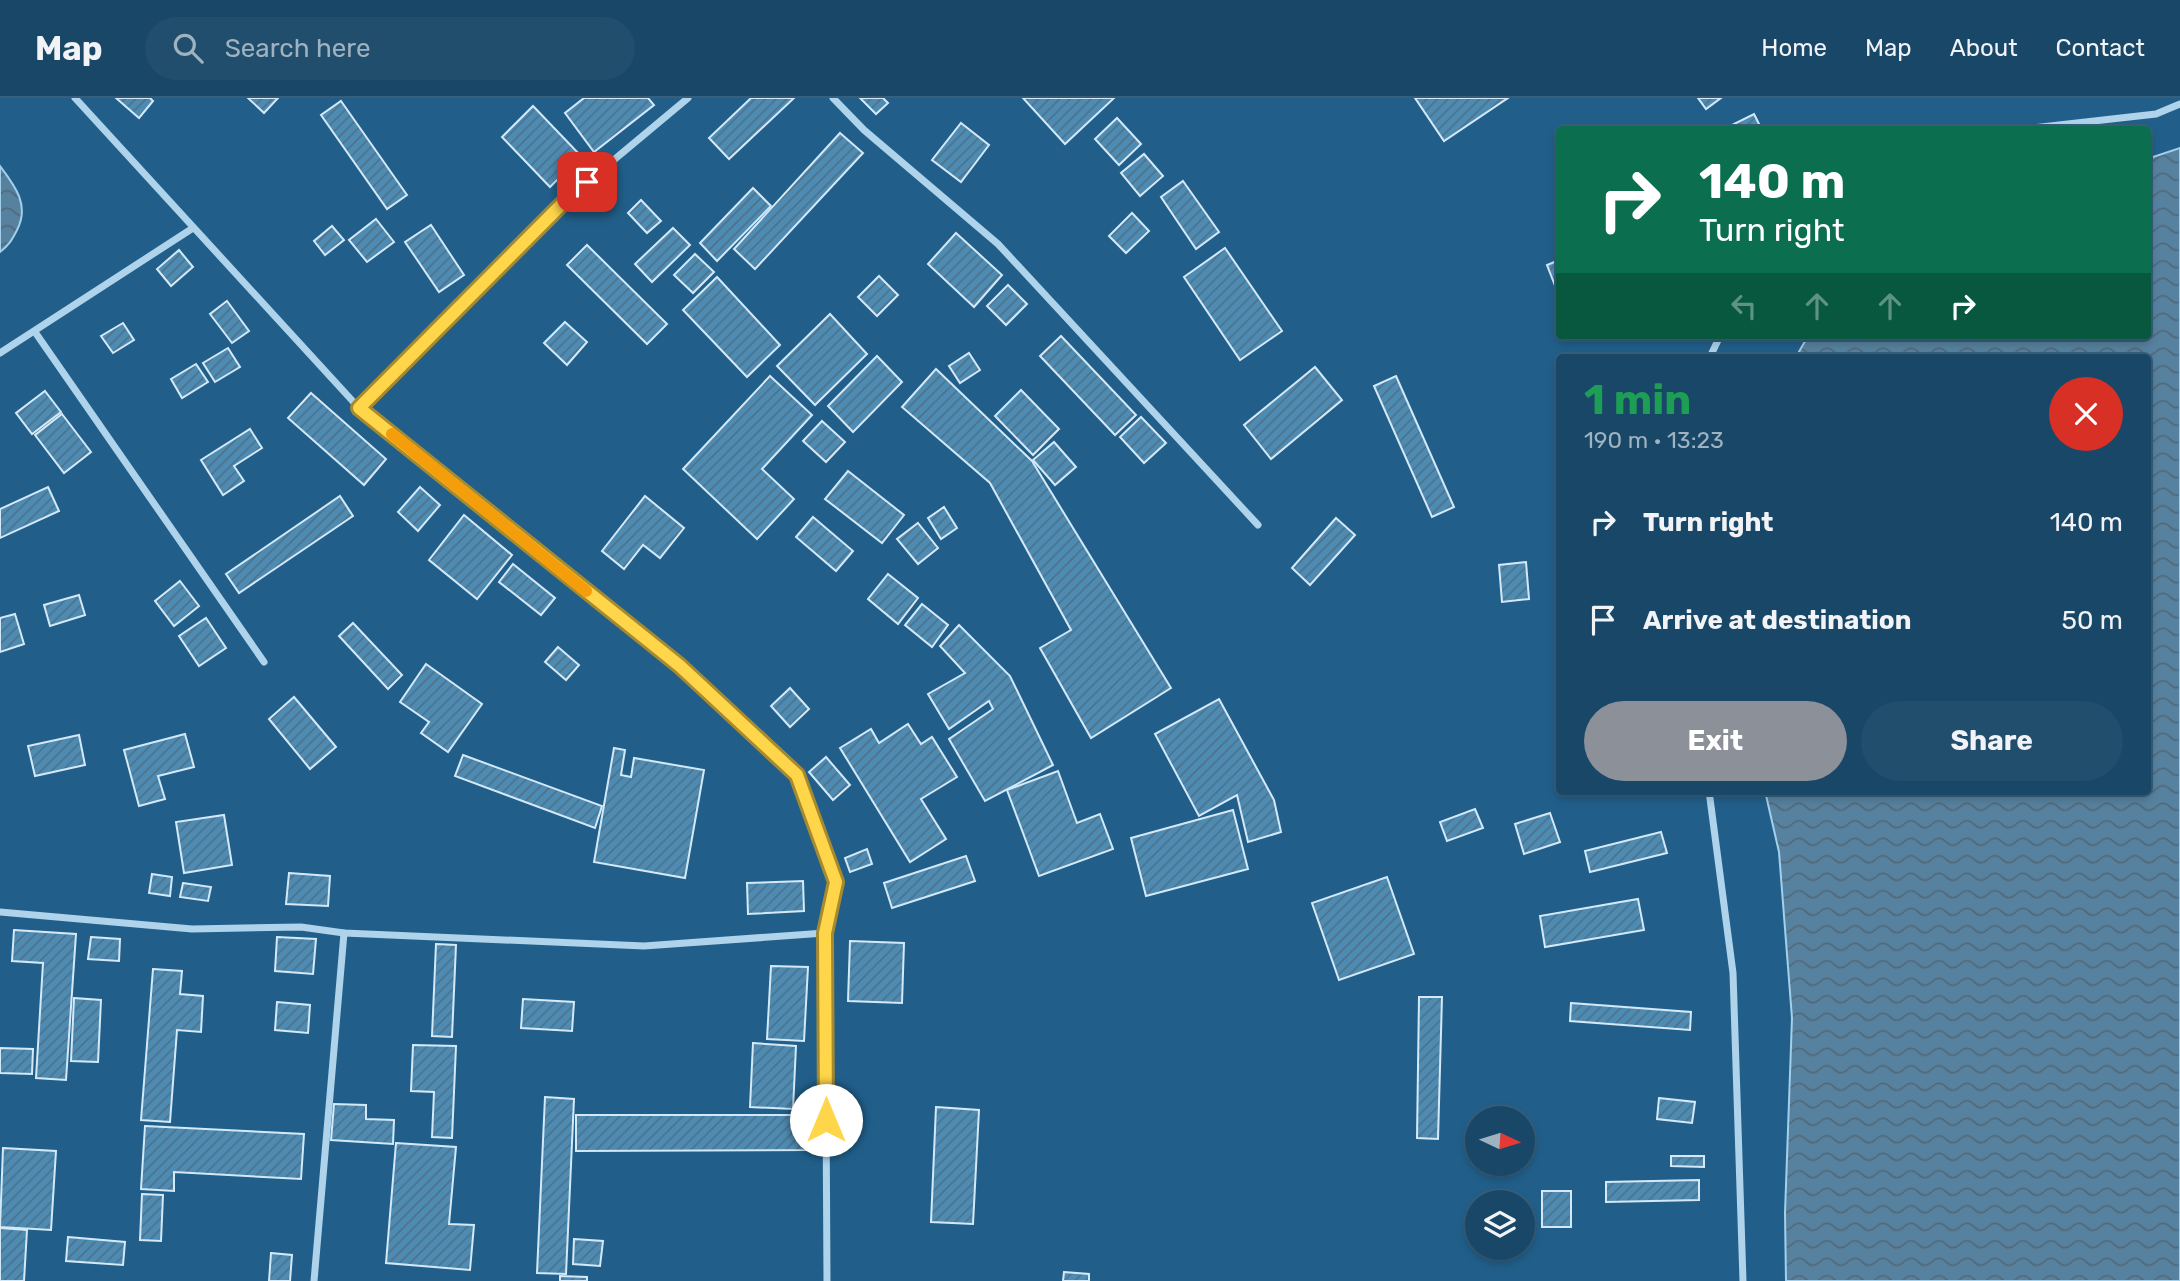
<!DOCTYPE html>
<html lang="en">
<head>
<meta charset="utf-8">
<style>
	body { margin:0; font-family:Rubik,sans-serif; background:#224e6e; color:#f1f3f6; height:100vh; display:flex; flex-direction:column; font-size:26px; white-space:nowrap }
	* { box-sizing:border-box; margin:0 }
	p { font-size:23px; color:#9fb2c0 }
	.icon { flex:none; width:38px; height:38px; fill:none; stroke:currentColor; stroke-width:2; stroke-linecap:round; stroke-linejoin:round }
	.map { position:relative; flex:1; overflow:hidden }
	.details { position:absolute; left:1556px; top:256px; width:595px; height:441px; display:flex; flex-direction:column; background:#194768; border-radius:7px; box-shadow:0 4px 10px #0003,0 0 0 2px #375f7c }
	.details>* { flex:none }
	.top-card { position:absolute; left:1556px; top:28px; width:595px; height:214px; border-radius:7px; box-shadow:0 4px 10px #0003,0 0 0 2px #375f7c; background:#0b6e4f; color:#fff; overflow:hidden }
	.needle { width:46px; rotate:94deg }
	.fabs { position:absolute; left:1465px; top:1008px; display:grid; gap:14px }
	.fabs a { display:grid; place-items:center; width:70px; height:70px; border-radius:50%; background:#194768; box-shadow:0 4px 10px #0003,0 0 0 2px #375f7c; font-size:35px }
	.pin { position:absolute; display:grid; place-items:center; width:60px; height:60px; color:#fff; margin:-30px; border-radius:14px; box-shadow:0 4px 10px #0006 }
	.me { position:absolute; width:77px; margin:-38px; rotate:0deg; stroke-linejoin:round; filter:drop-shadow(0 0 5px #0008) }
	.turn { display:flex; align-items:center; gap:24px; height:147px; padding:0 28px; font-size:32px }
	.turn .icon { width:91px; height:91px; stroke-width:2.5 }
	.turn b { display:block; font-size:49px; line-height:60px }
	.lanes { display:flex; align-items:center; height:66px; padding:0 28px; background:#0003; justify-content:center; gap:35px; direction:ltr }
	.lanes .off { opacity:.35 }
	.round { display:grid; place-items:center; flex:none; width:74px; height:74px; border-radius:37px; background:#224e6e }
	.headline { display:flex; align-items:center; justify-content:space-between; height:119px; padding:0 28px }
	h1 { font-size:42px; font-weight:700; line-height:52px; color:#1e9e55 }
	.action { display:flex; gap:14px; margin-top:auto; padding:14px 28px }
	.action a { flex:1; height:80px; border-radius:42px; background:#8c9099; color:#fff; font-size:28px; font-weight:700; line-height:80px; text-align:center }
	.action a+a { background:#224e6e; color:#f1f3f6 }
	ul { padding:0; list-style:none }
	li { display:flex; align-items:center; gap:21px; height:98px; padding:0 28px }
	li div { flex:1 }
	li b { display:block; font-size:26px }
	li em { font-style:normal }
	header { display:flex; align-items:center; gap:42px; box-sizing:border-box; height:98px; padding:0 35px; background:#194768; border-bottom:2px solid #375f7c }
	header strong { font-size:33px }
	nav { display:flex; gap:38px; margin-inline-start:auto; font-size:24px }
	.search { width:490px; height:63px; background:#224e6e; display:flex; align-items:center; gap:18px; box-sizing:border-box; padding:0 24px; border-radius:38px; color:#9fb2c0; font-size:26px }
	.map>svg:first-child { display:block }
	.water { fill:url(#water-waves); stroke:#a2cfec; stroke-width:2 }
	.building { fill:url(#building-hatch); stroke:#d3e9f8; stroke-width:2 }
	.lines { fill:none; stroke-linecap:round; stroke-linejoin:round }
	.minor { stroke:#aed3eb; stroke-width:7 }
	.route-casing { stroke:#a68a30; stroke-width:18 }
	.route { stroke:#ffd54a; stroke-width:12 }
	.slow { stroke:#f59e0b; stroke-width:12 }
</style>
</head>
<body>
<header>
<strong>Map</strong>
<div class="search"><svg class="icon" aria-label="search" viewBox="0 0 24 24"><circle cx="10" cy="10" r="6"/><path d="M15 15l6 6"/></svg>Search here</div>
<nav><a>Home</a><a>Map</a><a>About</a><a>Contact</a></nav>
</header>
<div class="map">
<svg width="2180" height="1183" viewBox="0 0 2180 1183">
	<defs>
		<pattern id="water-waves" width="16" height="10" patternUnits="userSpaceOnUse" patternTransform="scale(1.75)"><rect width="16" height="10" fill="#57829f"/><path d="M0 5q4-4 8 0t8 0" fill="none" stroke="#526a7a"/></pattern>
		<pattern id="building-hatch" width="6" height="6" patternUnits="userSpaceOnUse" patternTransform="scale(1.75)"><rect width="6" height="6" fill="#4e8bb3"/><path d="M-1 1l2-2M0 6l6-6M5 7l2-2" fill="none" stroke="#4d728a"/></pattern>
	</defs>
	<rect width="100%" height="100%" fill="#215f8a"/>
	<!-- water -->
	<g class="water">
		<polygon points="2180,50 2180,1183 1786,1183 1785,1115 1792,920 1779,754 1765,693 2147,693 2147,259 1796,259 1808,238 2147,238 2147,61"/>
		<path d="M0 68C15 88 30 107 17 132 12 142 9 147 0 154Z"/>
	</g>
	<!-- building -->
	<g class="building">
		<polygon points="116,0 150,0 153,3 139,20"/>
		<polygon points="248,0 278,0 264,15"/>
		<polygon points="584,0 648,0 654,7 594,54 565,15"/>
		<polygon points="751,0 794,0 729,61 709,40"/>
		<polygon points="860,0 883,0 888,5 876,16"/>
		<polygon points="1023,0 1114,0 1065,46"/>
		<polygon points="1415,0 1508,0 1444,43"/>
		<polygon points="1698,0 1721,0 1706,11"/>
		<polygon points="341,3 407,97 387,111 321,17"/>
		<polygon points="533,8 581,58 550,89 502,39"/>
		<polygon points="1754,16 1762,32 1727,32 1726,30"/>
		<polygon points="1117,20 1141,46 1119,67 1095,41"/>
		<polygon points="961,25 989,47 961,84 932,62"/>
		<polygon points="840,35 863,55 755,171 734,151"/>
		<polygon points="1144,56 1163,78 1140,98 1121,75"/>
		<polygon points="1183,83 1219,134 1196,151 1161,99"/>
		<polygon points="753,90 771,108 717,163 700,145"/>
		<polygon points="641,102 661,123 647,135 628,115"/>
		<polygon points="1132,115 1149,133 1126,155 1109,138"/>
		<polygon points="376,121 394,144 367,164 349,142"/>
		<polygon points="431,127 464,177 439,194 405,144"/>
		<polygon points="332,128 344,142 325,157 314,143"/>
		<polygon points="673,130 690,147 652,184 635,166"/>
		<polygon points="956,135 1002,177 974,209 928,166"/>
		<polygon points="587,147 667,226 647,246 567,167"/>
		<polygon points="1225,150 1282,233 1240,262 1184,179"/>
		<polygon points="179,152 193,169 171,188 157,171"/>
		<polygon points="695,156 714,174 693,195 674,177"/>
		<polygon points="1559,162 1559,198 1547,167"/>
		<polygon points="879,178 898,197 877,218 858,199"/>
		<polygon points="717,179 780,247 747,279 683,212"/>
		<polygon points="1008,187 1027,206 1006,227 987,208"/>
		<polygon points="227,203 249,233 232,245 210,216"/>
		<polygon points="830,216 867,256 815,307 777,268"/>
		<polygon points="565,224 587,244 567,267 544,245"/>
		<polygon points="123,225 134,242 113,255 101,238"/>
		<polygon points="1061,238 1136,317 1115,337 1040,258"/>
		<polygon points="228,250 240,269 215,284 203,265"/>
		<polygon points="969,255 980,272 960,285 949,268"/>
		<polygon points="877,258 902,284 853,334 828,308"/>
		<polygon points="196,266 208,284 182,300 171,281"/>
		<polygon points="1315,269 1342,302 1271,361 1244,327"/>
		<polygon points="936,271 1032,363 1171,590 1091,640 1040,550 1071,532 990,385 902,309"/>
		<polygon points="770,278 812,317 762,371 794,401 757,441 683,371"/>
		<polygon points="1396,278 1454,409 1432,419 1374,288"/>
		<polygon points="1021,292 1059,331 1033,357 995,318"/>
		<polygon points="45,293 61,314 32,336 16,315"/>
		<polygon points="311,295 386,361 364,387 288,320"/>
		<polygon points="62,316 91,354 64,375 35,337"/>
		<polygon points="1141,319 1166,345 1144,365 1120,339"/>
		<polygon points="822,323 845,344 826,364 803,343"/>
		<polygon points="250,331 262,350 234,368 244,383 223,397 201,362"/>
		<polygon points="1054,344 1076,369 1055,387 1033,362"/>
		<polygon points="848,373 904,417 882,445 825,401"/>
		<polygon points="48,389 59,413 0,440 0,411"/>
		<polygon points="420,389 440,407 418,433 398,414"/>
		<polygon points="340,398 353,418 239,495 226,476"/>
		<polygon points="645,398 684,430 660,460 643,447 624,471 602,453"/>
		<polygon points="944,409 957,430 941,441 928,420"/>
		<polygon points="464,417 512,457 477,501 429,462"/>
		<polygon points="813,419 853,453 836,473 796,439"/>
		<polygon points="1336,420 1355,437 1310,487 1292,470"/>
		<polygon points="918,425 938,450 918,466 897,441"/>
		<polygon points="1526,464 1529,501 1502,504 1499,467"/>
		<polygon points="513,466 555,500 541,517 499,484"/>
		<polygon points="888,476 918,500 898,526 868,501"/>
		<polygon points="180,483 199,508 174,528 155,503"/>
		<polygon points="79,497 85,517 50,528 44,507"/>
		<polygon points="922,506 948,527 932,549 905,527"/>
		<polygon points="15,516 24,546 0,554 0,520"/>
		<polygon points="206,520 226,550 199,568 179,538"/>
		<polygon points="353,525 402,577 388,591 339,538"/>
		<polygon points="959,527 1010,578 1053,667 985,703 949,641 993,611 989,603 949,631 928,596 965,575 940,548"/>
		<polygon points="558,549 579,567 566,582 545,564"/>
		<polygon points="426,566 482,606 448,654 421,635 429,624 400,604"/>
		<polygon points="790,590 809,611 790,629 771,608"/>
		<polygon points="294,599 336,649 310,671 269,621"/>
		<polygon points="1219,601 1274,702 1281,734 1248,744 1237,697 1199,718 1155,636"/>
		<polygon points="908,626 921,646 932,639 957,679 921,701 946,741 910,764 840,650 871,631 879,645"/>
		<polygon points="185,636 194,669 158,678 165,701 139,708 124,652"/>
		<polygon points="79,637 85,667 35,678 28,648"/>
		<polygon points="614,650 625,652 621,677 631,679 634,660 704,672 685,780 594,764"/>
		<polygon points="463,657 602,708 595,730 455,678"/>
		<polygon points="826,659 850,687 833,702 809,674"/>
		<polygon points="1058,673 1077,725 1100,716 1113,751 1039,778 1007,692"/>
		<polygon points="1475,711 1483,730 1447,743 1440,724"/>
		<polygon points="1233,712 1248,771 1146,798 1131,740"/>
		<polygon points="1550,715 1560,744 1524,756 1515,726"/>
		<polygon points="224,717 232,767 184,775 176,724"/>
		<polygon points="1661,734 1667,755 1590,774 1585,753"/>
		<polygon points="867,751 872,766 850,774 845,760"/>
		<polygon points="966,758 975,783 892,810 884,785"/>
		<polygon points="289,775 330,778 328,808 286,806"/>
		<polygon points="152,776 172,779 170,798 149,795"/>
		<polygon points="1387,779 1414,856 1339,882 1312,805"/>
		<polygon points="803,783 804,813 748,816 747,785"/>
		<polygon points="183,785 211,789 208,803 180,799"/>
		<polygon points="1638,801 1644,832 1545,849 1540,818"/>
		<polygon points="14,832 76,836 66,982 36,980 43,865 12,863"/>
		<polygon points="91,839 120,841 119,863 88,861"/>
		<polygon points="277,839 316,841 313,876 275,873"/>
		<polygon points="850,843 904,845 902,905 848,903"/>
		<polygon points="436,846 456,847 452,939 432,938"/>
		<polygon points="771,868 808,869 804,943 767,941"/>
		<polygon points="153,871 182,873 180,896 203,898 201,934 177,932 170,1024 141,1022"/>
		<polygon points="1419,899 1442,899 1438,1041 1417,1040"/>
		<polygon points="74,900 101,902 98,964 71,963"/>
		<polygon points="523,901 574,904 572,933 521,930"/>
		<polygon points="277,904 310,907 308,935 275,932"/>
		<polygon points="1571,905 1691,914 1690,932 1570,923"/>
		<polygon points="753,945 796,948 793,1011 750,1009"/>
		<polygon points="413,947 456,948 452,1040 432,1039 434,994 411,993"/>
		<polygon points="0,950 33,951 32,976 0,975"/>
		<polygon points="545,999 574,1001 566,1176 537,1175"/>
		<polygon points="1659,1000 1695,1004 1692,1025 1657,1021"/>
		<polygon points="334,1006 366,1007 366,1021 394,1022 393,1046 331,1042"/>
		<polygon points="936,1009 979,1012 973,1126 931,1124"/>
		<polygon points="576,1017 811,1017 812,1052 576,1053"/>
		<polygon points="145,1028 304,1036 301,1081 174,1074 174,1093 141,1091"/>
		<polygon points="396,1045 456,1049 449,1126 474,1127 470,1172 386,1165"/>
		<polygon points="3,1050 56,1053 51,1132 0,1129"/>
		<polygon points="1671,1058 1704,1058 1704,1069 1671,1068"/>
		<polygon points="1699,1082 1699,1102 1606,1104 1606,1084"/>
		<rect x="1542" y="1093" width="29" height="36"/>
		<polygon points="142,1096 163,1097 161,1143 140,1142"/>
		<polygon points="0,1130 27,1132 24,1183 0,1183"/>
		<polygon points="68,1139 125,1144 123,1167 66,1163"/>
		<polygon points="574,1141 603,1143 600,1168 573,1166"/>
		<polygon points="271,1155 292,1157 290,1183 269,1183"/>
		<polygon points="1064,1174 1089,1176 1089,1183 1063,1183"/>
		<polygon points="560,1178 587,1179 587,1183 560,1183"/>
	</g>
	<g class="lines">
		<!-- minor -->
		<g class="minor">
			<polyline points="75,0 359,310 680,568 797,677 836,784 825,835 827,1183"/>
			<polyline points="833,0 864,32 998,146 1258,427"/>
			<polyline points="2015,32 2156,16 2180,6"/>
			<polyline points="35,234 264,564"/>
			<polyline points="0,255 193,130"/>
			<polyline points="1710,259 1720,238"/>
			<polyline points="359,310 567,101 688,0"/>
			<polyline points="1709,693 1733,875 1743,1183"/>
			<polyline points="0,814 192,831 301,829 344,835 644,848 825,835"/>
			<polyline points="314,1183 344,835"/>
		</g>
	</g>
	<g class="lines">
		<!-- route casing -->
		<g class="route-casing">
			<polyline id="route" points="587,84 567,101 359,310 680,568 797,677 836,784 825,835 826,1022"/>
		</g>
		<!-- route -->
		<use href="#route" class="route"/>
		<!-- slow -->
		<polyline class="slow" points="392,336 586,493"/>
	</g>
</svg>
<div class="fabs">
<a><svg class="needle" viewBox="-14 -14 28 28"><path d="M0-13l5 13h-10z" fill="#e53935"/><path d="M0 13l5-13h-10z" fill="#9fb2c0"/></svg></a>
<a><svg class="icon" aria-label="layers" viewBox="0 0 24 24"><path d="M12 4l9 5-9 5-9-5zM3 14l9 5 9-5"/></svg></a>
</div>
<div class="pin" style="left:587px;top:84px;background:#d93025"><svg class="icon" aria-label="arrive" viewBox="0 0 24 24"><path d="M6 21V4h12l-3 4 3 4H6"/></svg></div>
<svg class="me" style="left:826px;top:1022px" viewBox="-20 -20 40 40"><circle r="19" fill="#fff"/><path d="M0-13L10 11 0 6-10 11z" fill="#ffd54a"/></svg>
<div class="top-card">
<div class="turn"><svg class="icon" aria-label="right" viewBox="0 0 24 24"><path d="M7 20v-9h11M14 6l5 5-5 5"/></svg><div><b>140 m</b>Turn right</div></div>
<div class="lanes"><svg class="icon off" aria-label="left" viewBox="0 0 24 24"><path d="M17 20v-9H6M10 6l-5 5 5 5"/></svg><svg class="icon off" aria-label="ahead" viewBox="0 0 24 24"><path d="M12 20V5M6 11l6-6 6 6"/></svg><svg class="icon off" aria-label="ahead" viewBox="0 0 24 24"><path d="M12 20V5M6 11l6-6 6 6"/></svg><svg class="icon" aria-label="right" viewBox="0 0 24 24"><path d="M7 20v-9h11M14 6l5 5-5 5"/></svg></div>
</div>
<section class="details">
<div class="headline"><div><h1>1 min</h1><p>190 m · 13:23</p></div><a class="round" style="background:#d93025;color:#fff"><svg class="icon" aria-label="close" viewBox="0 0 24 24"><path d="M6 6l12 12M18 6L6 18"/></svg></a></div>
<ul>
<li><svg class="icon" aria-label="right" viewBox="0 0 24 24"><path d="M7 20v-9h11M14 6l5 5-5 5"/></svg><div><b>Turn right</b></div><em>140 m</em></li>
<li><svg class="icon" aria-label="arrive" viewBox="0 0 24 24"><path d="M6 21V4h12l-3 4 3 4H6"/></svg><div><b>Arrive at destination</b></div><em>50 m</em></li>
</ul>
<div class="action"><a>Exit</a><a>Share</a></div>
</section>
</div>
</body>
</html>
